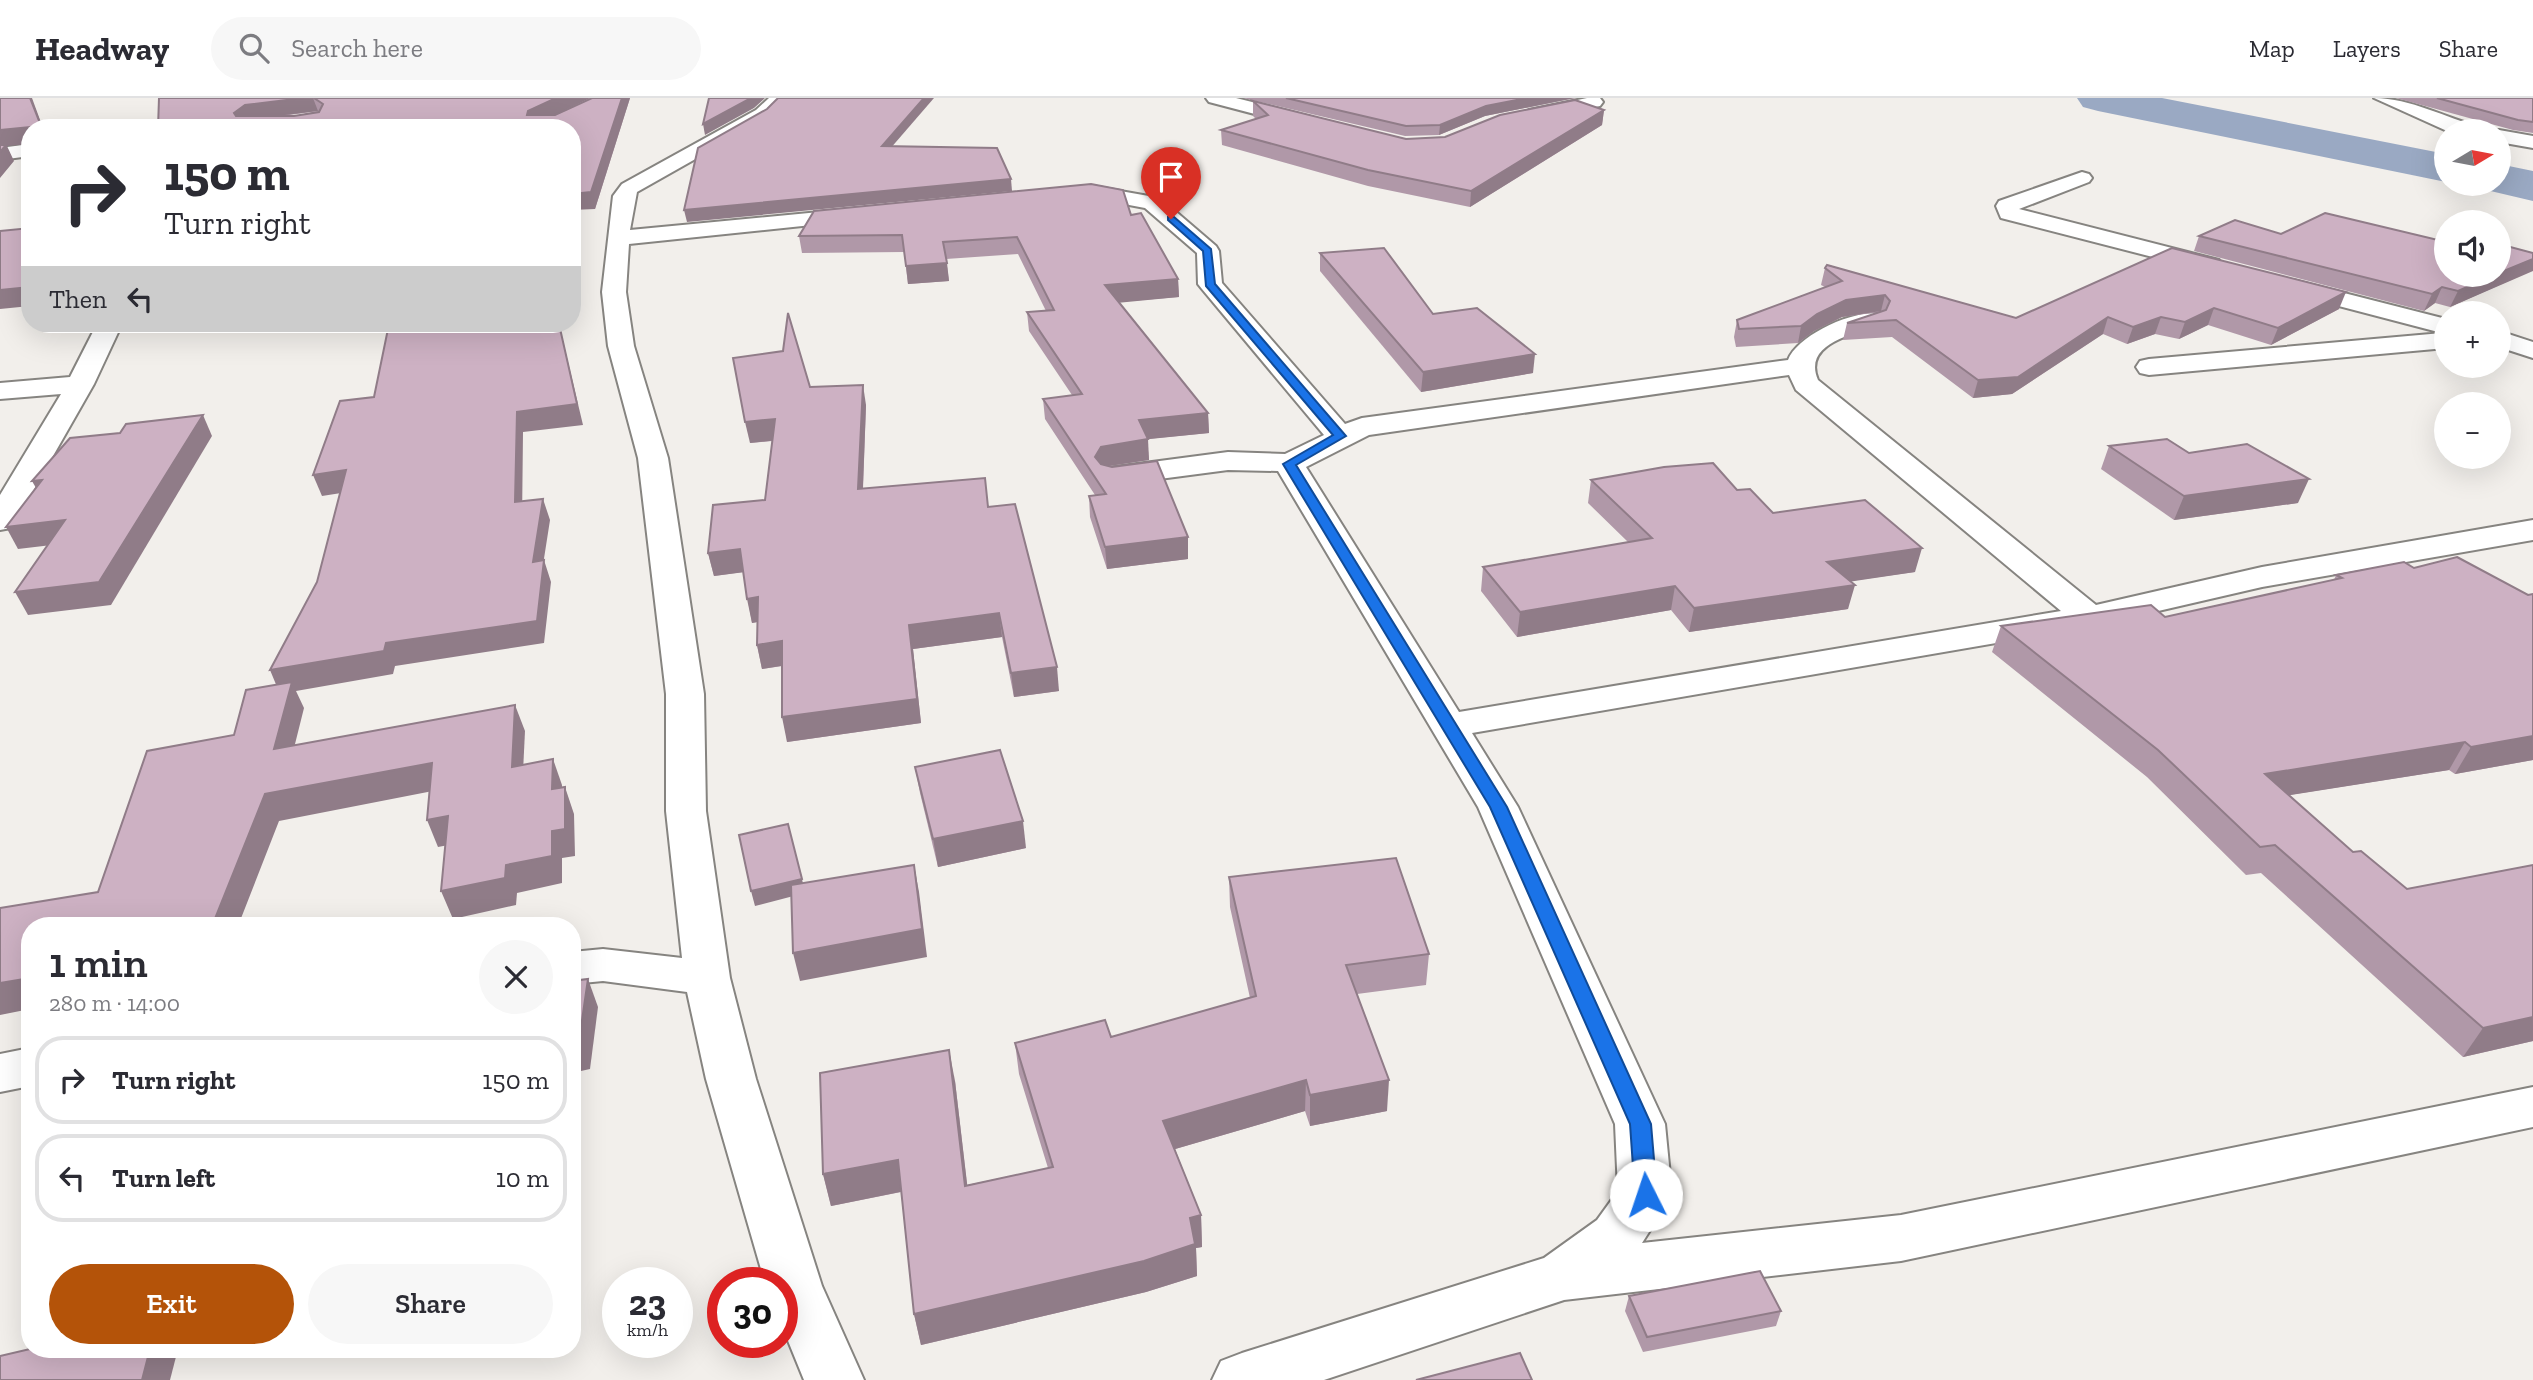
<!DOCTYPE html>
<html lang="en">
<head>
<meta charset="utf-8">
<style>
	body { margin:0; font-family:"Zilla Slab",serif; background:#f7f7f7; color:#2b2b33; height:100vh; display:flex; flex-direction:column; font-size:26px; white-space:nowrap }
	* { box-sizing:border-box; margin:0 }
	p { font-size:23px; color:#7c7c81 }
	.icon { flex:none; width:38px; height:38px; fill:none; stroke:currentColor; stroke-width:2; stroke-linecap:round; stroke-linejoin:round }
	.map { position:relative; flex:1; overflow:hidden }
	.details { position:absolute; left:21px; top:819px; width:560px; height:441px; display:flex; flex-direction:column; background:#fff; border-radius:28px; box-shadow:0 7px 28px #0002 }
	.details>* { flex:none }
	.hud { position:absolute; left:21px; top:21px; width:560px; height:214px; border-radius:28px; box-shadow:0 7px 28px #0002; background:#fff; color:#2b2b33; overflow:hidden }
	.needle { width:46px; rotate:80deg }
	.buttons { position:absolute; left:2434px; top:21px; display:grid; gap:14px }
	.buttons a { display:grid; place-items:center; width:77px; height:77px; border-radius:50%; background:#fff; box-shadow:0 7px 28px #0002; font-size:35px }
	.speed { position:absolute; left:602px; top:1169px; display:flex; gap:14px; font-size:35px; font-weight:700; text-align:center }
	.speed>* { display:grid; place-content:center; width:91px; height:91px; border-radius:50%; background:#fff; box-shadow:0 7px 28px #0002; line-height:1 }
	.speed small { font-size:18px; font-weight:400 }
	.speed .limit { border:10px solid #d22; background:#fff; color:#111 }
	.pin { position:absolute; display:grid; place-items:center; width:60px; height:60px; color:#fff; margin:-72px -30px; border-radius:50% 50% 50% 0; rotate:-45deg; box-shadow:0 0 7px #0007 }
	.pin .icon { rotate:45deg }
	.me { position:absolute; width:77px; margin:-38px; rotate:356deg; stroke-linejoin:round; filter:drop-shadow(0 0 5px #0008) }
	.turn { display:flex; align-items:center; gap:24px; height:147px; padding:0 28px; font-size:32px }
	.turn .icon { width:91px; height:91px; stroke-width:2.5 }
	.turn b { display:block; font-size:49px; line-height:60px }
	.then { display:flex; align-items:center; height:66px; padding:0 28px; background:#0003; gap:14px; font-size:26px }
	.round { display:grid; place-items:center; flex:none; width:74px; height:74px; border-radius:37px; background:#f7f7f7 }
	.overview { display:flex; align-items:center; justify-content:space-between; height:119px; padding:0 28px }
	h1 { font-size:42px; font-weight:600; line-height:52px }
	.button { display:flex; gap:14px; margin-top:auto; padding:14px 28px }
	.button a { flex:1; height:80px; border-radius:42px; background:#b45309; color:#fff; font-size:28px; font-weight:600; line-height:80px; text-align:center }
	.button a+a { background:#f7f7f7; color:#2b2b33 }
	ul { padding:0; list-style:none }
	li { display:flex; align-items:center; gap:21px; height:88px; margin:0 14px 10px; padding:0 14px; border:4px solid #e1e1e2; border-radius:28px }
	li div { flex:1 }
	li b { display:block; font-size:26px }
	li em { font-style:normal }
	header { display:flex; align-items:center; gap:42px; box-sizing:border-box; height:98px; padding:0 35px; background:#fff; border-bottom:2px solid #e1e1e2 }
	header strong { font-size:33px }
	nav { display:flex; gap:38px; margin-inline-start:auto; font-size:24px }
	.search { width:490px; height:63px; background:#f7f7f7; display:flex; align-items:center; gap:18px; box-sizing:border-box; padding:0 24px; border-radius:38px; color:#7c7c81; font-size:26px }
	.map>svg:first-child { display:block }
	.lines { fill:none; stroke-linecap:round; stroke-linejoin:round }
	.river { fill:#9aa9c3; fill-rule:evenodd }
	.street-casing { stroke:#868480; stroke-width:4 }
	.street { fill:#fff; fill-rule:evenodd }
	.wall { fill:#b098a8; fill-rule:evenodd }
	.shaded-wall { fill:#907c88 }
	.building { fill:#cdb1c3; stroke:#907c88; stroke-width:2 }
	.route { fill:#1a73e8; stroke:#114b97; stroke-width:2 }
</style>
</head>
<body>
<header>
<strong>Headway</strong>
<div class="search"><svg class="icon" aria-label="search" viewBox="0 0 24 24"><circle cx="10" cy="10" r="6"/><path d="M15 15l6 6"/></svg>Search here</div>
<nav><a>Map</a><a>Layers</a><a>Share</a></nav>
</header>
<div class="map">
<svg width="2533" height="1282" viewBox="0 0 2533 1282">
	<rect width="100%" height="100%" fill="#f2efeb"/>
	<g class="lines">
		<!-- river -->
		<g class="river">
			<polygon points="2077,0 2162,0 2446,56 2446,84 2098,13 2083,9"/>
			<polygon points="2499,66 2533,73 2533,103 2482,91 2478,86 2499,86"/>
		</g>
		<!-- street casing -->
		<g class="street-casing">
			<g id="street">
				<polygon points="769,0 788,0 768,20 637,94 630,132 861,110 869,111 872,116 869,121 629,146 626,194 634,248 668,360 704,596 706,713 730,880 756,981 822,1188 864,1282 804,1282 782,1228 782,1185 765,1185 706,981 687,894 603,883 572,886 572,854 603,851 682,860 666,713 666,596 638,360 608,248 602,194 613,98 622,86 756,12"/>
				<polygon points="1206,0 1236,0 1311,19 1313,23 1304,29 1209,4"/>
				<polygon points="1587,0 1600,0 1603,4 1600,8 1535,22 1526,16 1529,12"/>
				<path d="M2374 0C2411 0 2445 20 2481 29L2483 33H2447Z"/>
				<polygon points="2499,32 2533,38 2533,50 2499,44 2499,33 2495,33"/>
				<polygon points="30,46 30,58 0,62 0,50"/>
				<polygon points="2082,74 2089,76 2092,80 2089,84 2019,111 2219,162 2223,167 2219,172 2211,174 2001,120 1996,108 1999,103"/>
				<path d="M1092 88 1160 100 1216 148 1219 153 1222 185 1345 326 1362 320 1788 262C1797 237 1856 210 1881 216L1884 221 1881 226C1855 236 1802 245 1818 282L2096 507 2262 469 2533 422V442L2262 489 2089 529 1472 635 1518 709 1665 1026 1672 1098 1642 1145 1901 1117 2533 989V1029L1901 1163 1564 1202 1324 1282H1212L1221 1263 1242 1255 1544 1160 1597 1122 1618 1093 1615 1026 1478 709 1278 373 1228 372 1114 387 1103 384 1099 378 1103 372 1114 369 1228 354 1285 356 1324 337 1202 191 1198 186 1197 155 1145 110 1092 100 1074 101 1064 95 1067 91ZM1789 277 1796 292 2061 513 1459 614 1306 369 1369 337Z"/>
				<polygon points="2293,182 2446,221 2446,250 2149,277 2140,275 2136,269 2140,263 2149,261 2442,235 2285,194 2281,189 2285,184"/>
				<polygon points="97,226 122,226 94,286 16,423 11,430 0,432 0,397 61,296 0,301 0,285 70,279"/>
				<polygon points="2499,233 2533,244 2533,260 2499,249"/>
				<polygon points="30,950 30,988 0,994 0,956"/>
			</g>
		</g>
		<!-- street -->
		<use href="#street" class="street"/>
	</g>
	<!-- wall -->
	<g class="wall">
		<path d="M159 0H590L553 17H555L592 0H630L595 111 158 30ZM318 13 294 18H282Z"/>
		<polygon points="1243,0 1575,0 1485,18 1439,37 1405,38"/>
		<polygon points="2396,0 2533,0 2533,35 2513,32"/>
		<polygon points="1253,3 1406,41 1445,39 1604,12 1602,27 1470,109 1368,88 1222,47 1221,32 1256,21 1253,18"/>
		<polygon points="1131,117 1178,181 1179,199 1118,204 1208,315 1209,335 1147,341 1149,362 1110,368 1188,461 1107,471 1090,419 1089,398 1095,397 1045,321 1043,301 1072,297 1029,233 1027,214 1046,213 1018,156 946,161 949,183 908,186 904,154 802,155 799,138"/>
		<polygon points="2281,136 2442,143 2533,155 2533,172 2450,209 2435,205 2424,213 2194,153 2199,138"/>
		<polygon points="2172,150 2339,211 2271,247 2208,227 2179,241 2155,236 2127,246 2103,236 2012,296 1973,300 1892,239 1843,242 1847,225 1880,214 1842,219 1814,233 1798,245 1736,249 1734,239 1737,222 1825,189 1821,187 1825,170 2016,220"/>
		<polygon points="1320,155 1433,216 1533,275 1421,294 1320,173"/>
		<polygon points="810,289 866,307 863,391 988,409 1059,593 1014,599 1002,539 913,551 921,625 787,644 782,568 762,571 757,547 757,524 752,525 743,474 714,478 708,455 765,402 772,343 750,345"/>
		<polygon points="2109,348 2189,355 2298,405 2174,422 2101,371"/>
		<polygon points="1591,382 1737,392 1773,415 1915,474 1850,483 1848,511 1689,534 1671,512 1517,539 1481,493 1483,469 1628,444 1588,405"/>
		<polygon points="2414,470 2528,497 2533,496 2533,662 2455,676 2449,672 2289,697 2533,943 2463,959 2261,775 2246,777 2147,679 1992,554 2001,528 2165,519 2334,482 2336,477"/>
		<polygon points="915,669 1026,750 938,769 920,695"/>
		<polygon points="1229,779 1429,856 1426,887 1357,896 1387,1013 1310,1028 1305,1013 1175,1051 1201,1117 1202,1149 1196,1150 1197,1178 1146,1194 921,1247 914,1216 901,1094 831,1108 823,1076 955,983 967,1087 1048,1070 1019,976 1015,945 1111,939 1250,900 1230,809"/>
		<polygon points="1629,1198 1781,1213 1776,1228 1643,1254 1625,1213"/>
	</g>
	<!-- shaded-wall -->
	<g class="shaded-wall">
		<polygon points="30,0 32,0 43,30 30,30 30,46 7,48 14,63 0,80 0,32"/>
		<polygon points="303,0 313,0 318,13 251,21 239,30 234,15 245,7"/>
		<polygon points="556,0 590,0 532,28 527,17 528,13"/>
		<polygon points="622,0 630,0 595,111 572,112 572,96"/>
		<polygon points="751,0 765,0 754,10 705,37 703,26"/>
		<polygon points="924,0 934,0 883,59 882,48"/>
		<polygon points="1527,0 1575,0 1485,18 1439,37 1440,27 1486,8"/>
		<polygon points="1604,12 1602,27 1470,109 1471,93"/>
		<polygon points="1011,81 1012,93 687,124 684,112"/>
		<polygon points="2533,161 2533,173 2450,209 2458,193 2495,177 2499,177 2499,175"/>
		<polygon points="947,165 949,183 908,186 906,168"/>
		<polygon points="1178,181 1179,199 1106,206 1105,187"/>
		<polygon points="30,189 30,208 0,211 0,192"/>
		<polygon points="2442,189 2435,205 2424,213 2432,196"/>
		<polygon points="2346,194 2339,211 2271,247 2278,230"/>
		<polygon points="1885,197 1881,213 1842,219 1814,233 1798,245 1801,228 1817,216 1846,202"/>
		<polygon points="2214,210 2208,227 2179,241 2185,224"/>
		<polygon points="2108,219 2103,236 2012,296 1973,300 1978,282"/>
		<polygon points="2161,219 2155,236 2127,246 2133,229"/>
		<polygon points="499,226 507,226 504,250 498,231"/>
		<polygon points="559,226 583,327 523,334 522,426 515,404 517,314"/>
		<polygon points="1535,256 1533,275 1421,294 1423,274"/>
		<polygon points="863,287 866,307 862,413 858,391"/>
		<polygon points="1208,315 1209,335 1140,342 1139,322"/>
		<polygon points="203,317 212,338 111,507 28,517 15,494"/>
		<polygon points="775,321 779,342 750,345 745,324"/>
		<polygon points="1148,341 1149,362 1102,369 1095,359 1101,349"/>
		<polygon points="346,372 354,393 322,398 313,377"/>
		<polygon points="2309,381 2298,405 2174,422 2184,398"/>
		<polygon points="42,382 44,404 32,383"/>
		<polygon points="543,401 550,422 540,486 533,464"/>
		<polygon points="65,422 77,444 18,451 6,429"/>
		<polygon points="1188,439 1188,461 1107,471 1105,449"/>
		<polygon points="1922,450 1915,474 1821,488 1827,464"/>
		<polygon points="740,451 745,474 714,478 708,455"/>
		<polygon points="544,462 551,484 544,545 395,568 393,576 296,593 304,610 287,678 274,651 280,596 270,572 386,545"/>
		<polygon points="1855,487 1848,511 1689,534 1694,510"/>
		<polygon points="1675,488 1671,512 1517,539 1520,514"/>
		<polygon points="758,499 763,523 752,525 747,501"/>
		<polygon points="999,515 1002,539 913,551 921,625 787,644 782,619 909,527"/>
		<polygon points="782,543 787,567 762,571 757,547"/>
		<polygon points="1057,569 1059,593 1014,599 1011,575"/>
		<polygon points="515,607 525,633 522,695 512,669"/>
		<polygon points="2533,638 2533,662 2455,676 2471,649"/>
		<polygon points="2465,644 2449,672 2252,703 2265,676"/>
		<polygon points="553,661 562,687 561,718 552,691"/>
		<polygon points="432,665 443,691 279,723 238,828 212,828 265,696"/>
		<polygon points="565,689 574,716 575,758 562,760 562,785 517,795 516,807 453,821 441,793 506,767 552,733"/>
		<polygon points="448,718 459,745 438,749 427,722"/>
		<polygon points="1023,723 1026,750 938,769 933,741"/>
		<polygon points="914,767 919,794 927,859 800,883 793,855"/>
		<polygon points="802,781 805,795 755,808 751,793"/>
		<polygon points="30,880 30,911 0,917 0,885"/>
		<polygon points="588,881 598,909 590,971 572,975 572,944"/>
		<polygon points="2533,919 2533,943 2463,959 2483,930"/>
		<polygon points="949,952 955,983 971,1119 965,1088"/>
		<polygon points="1306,982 1305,1013 1165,1054 1163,1023"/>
		<polygon points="1389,982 1387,1013 1310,1028 1310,997"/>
		<polygon points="898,1062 905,1093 831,1108 823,1076"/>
		<polygon points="1201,1117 1202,1149 1196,1150 1197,1178 1146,1194 921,1247 914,1216 1190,1120"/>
		<polygon points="150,1251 178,1251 170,1282 142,1282"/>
	</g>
	<!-- building -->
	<g class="building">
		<polygon points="0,0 30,0 41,28 0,32"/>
		<polygon points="159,0 303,0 245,7 234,15 236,18 294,18 319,14 323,6 314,0 556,0 528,13 527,17 555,17 592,0 622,0 591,94 572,96 572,30 158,30"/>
		<polygon points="709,0 751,0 703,26"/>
		<polygon points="778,0 924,0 882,48 997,50 1011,81 684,112 698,50 767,11"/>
		<polygon points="1286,0 1527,0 1486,8 1440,27 1406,28"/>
		<polygon points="2437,0 2533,0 2533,24 2518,22"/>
		<polygon points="1575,2 1604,12 1471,93 1368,72 1221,32 1268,17 1253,3 1406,41 1445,39 1500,17"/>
		<polygon points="0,47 6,47 0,54"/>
		<polygon points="1091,86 1123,92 1131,117 1141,115 1178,181 1105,187 1208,315 1139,322 1148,341 1101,349 1095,359 1101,366 1112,369 1157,363 1188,439 1105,449 1089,398 1106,396 1043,301 1082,296 1027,214 1054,212 1017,139 943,144 947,165 906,168 902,137 799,138 814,113"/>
		<polygon points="2325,115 2442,143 2446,142 2446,177 2495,177 2458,193 2442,189 2432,196 2199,138 2235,122 2281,136"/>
		<polygon points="30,130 30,189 0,192 0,133"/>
		<polygon points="2499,146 2533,155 2533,161 2499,175"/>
		<polygon points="1384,150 1433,216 1477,210 1535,256 1423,274 1320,155"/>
		<polygon points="2172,150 2346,194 2278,230 2214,210 2185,224 2161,219 2133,229 2108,219 2018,279 1978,282 1896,222 1847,225 1886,212 1890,203 1885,197 1846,202 1817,216 1801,228 1739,231 1737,222 1842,183 1825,170 1827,167 2016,220"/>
		<polygon points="788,215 810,289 863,287 858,391 985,380 988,409 1015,406 1057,569 1011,575 999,515 909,527 917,601 782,619 782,543 757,547 758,499 747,501 740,451 708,455 713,407 765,402 775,321 745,324 733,260 783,253"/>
		<polygon points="389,226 499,226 498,231 533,226 559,226 577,306 517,314 515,404 543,401 533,464 544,462 537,523 386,545 384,553 270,572 317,484 346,372 313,377 340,303 374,299"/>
		<polygon points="203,317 99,484 15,494 65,422 6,429 42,382 32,383 70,340 120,335 126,326"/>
		<polygon points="2167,341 2189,355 2247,346 2309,381 2184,398 2109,348"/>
		<polygon points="1713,365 1737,392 1750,391 1773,415 1865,402 1922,450 1827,464 1855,487 1694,510 1675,488 1520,514 1483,469 1652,440 1591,382 1664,369"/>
		<polygon points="2457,459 2528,497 2533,496 2533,638 2471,649 2465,644 2265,676 2353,754 2361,753 2407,791 2533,767 2533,919 2483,930 2275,747 2260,749 2158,652 2001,528 2151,507 2165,519 2342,480 2336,477 2404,464 2414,470"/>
		<polygon points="292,584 274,651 515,607 512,669 553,661 552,691 565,689 565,731 552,733 552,758 506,767 505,780 441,793 448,718 427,722 432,665 265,696 212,828 30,828 30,880 0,885 0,810 98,794 147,653 234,637 246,592"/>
		<polygon points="1000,652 1023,723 933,741 915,669"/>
		<polygon points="788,726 802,781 751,793 739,737"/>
		<polygon points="1396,760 1429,856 1346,867 1389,982 1310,997 1306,982 1163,1023 1201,1117 1190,1120 1195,1146 1144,1163 914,1216 898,1062 823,1076 820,975 949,952 965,1088 1053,1069 1015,945 1105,922 1111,939 1256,898 1229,779"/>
		<polygon points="914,767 922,831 793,855 791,787"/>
		<polygon points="588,881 579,943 572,944 572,883"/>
		<polygon points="1760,1173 1781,1213 1647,1239 1629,1198"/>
		<polygon points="30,1251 150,1251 142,1282 0,1282 0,1258"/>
		<polygon points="1520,1255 1532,1282 1416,1282"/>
	</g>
	<!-- route -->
	<polygon class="route" points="1168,119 1174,119 1211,151 1215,186 1346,338 1296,367 1507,709 1651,1026 1657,1097 1653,1104 1646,1107 1638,1104 1635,1097 1630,1026 1490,709 1283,366 1333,337 1206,188 1203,153 1168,122"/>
</svg>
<div class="buttons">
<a><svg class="needle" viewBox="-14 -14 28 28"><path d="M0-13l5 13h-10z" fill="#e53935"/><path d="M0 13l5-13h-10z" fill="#7c7c81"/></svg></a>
<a><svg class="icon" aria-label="sound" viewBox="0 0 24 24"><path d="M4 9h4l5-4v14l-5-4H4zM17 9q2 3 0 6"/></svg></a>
<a>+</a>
<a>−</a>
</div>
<div class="speed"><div>23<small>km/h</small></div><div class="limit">30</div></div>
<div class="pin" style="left:1171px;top:121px;background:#d93025"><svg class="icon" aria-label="arrive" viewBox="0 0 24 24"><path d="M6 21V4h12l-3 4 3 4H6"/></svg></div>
<svg class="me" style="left:1646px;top:1097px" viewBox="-20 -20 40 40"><circle r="19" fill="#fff"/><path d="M0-13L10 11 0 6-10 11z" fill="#1a73e8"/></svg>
<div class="hud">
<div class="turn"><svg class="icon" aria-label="right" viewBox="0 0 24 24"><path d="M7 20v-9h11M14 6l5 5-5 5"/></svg><div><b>150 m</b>Turn right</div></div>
<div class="then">Then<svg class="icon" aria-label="left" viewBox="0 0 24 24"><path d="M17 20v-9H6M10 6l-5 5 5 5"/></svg></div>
</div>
<section class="details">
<div class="overview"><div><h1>1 min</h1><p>280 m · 14:00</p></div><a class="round"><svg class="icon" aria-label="close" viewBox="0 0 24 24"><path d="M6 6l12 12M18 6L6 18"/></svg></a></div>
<ul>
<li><svg class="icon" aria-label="right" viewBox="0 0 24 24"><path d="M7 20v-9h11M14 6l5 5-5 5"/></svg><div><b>Turn right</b></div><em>150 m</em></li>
<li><svg class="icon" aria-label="left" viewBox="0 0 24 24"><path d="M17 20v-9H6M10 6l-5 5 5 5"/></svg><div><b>Turn left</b></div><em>10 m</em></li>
</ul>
<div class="button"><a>Exit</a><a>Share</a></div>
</section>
</div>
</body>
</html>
